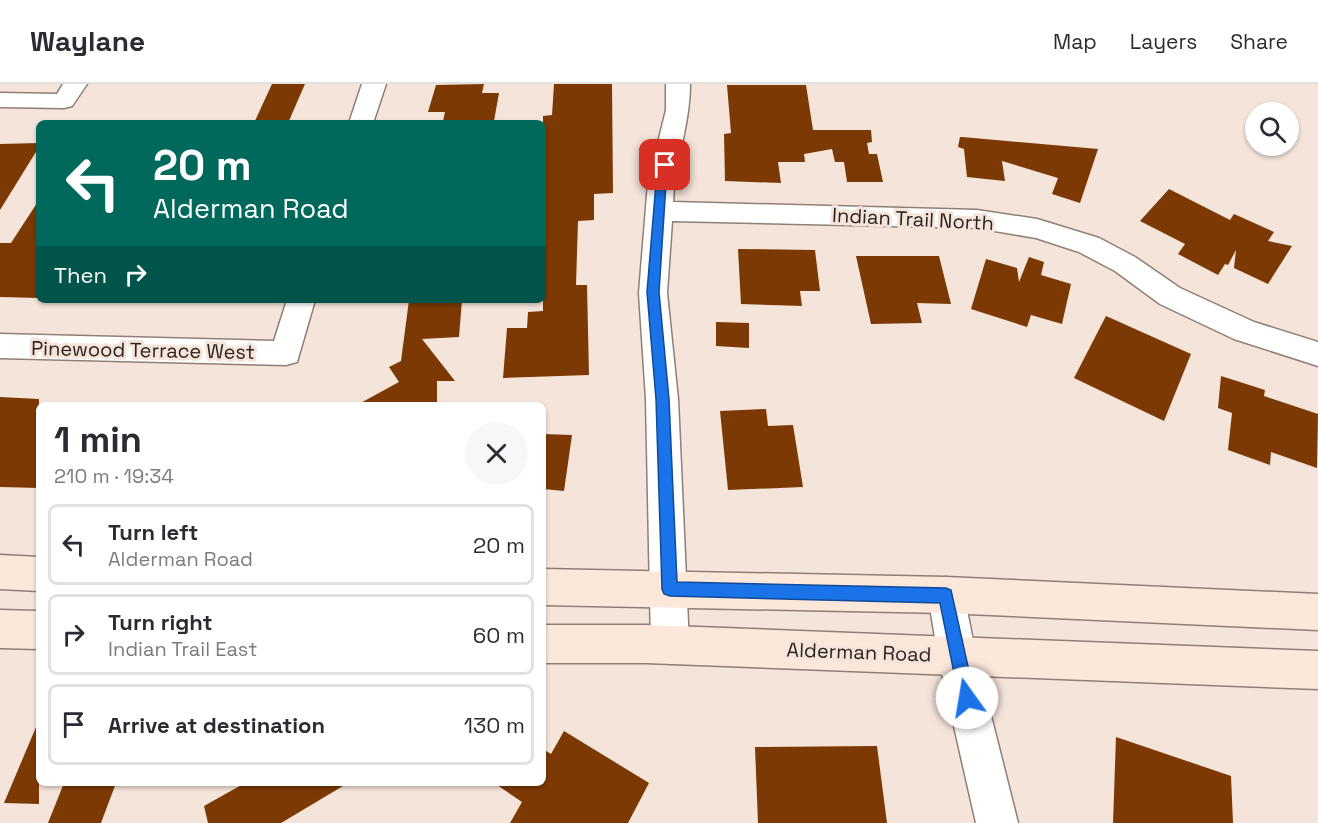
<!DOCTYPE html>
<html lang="en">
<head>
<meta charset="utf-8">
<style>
	body { margin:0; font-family:"Space Grotesk",sans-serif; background:#f7f7f7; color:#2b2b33; height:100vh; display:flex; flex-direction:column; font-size:22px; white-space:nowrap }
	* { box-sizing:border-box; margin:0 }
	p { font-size:20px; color:#7c7c81 }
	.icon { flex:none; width:33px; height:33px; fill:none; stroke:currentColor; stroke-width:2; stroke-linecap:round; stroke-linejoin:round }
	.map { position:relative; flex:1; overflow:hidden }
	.side { position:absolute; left:36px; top:318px; width:510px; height:384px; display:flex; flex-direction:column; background:#fff; border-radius:9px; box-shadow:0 2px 4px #0004 }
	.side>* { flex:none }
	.banner { position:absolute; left:36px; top:36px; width:510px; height:183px; border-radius:9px; box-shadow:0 2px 4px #0004; background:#00695c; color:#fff; overflow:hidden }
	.buttons { position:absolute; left:1245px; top:18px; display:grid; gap:12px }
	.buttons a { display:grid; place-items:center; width:54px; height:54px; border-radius:50%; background:#fff; box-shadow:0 2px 4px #0004; font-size:30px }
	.pin { position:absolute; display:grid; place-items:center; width:51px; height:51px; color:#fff; margin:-26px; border-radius:12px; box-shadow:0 3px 9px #0006 }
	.me { position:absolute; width:66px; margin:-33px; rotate:347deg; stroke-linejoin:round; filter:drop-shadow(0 0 4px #0008) }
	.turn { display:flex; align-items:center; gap:21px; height:126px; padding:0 18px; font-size:27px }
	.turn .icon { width:78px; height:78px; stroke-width:2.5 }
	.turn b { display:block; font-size:42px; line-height:51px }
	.then { display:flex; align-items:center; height:57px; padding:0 18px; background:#0003; gap:12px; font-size:22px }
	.round { display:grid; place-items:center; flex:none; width:63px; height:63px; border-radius:32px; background:#f7f7f7 }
	.overview { display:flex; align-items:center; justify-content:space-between; height:102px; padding:0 18px }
	h1 { font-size:36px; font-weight:600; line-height:45px }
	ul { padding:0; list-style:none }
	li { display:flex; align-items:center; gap:18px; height:81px; margin:0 12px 9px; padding:0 6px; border:3px solid #e1e1e2; border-radius:9px }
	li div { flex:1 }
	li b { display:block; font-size:22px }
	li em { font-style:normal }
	header { display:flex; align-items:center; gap:36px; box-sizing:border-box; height:84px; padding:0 30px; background:#fff; border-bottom:2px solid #e1e1e2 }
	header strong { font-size:28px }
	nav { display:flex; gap:33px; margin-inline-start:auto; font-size:21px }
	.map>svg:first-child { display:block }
	.building { fill:#7c3903 }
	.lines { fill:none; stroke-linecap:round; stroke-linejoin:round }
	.street-casing { stroke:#8f7f76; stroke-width:3 }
	.secondary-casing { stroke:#8f7f76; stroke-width:3 }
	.street { fill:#fff; fill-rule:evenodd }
	.secondary { fill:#fce7db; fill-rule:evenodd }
	.route { fill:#1a73e8; stroke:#114b97; stroke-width:1.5 }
	.labels { text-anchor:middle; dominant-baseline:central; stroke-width:6; stroke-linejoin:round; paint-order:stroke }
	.street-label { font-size:20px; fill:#2b2421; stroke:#f5e4da }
</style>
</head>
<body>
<header>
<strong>Waylane</strong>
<nav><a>Map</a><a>Layers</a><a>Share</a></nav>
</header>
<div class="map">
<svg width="1318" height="739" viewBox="0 0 1318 739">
	<rect width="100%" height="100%" fill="#f5e4da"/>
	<!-- building -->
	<g class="building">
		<polygon points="272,0 305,0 288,39 254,39"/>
		<polygon points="484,0 482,9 499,9 494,37 443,37 445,28 428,28 436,1"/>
		<polygon points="554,0 612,0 613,109 594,110 594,136 578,137 576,201 587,201 589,291 503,294 507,244 527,244 528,228 543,227 543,32 552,31"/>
		<polygon points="727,1 806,1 813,46 871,46 872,58 867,59 869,70 877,70 883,98 847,98 844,78 835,78 832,65 804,70 805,78 778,78 781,99 725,97 724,50 731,49"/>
		<polygon points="960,53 962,53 1098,65 1080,119 1052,110 1058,94 1002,77 1005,97 967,93 964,65 958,63"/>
		<polygon points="39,59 39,63 0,126 0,60"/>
		<polygon points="1169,105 1230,136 1234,130 1274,148 1268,157 1292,162 1268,200 1234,184 1236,166 1228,181 1225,180 1218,191 1178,170 1185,160 1140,137"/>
		<polygon points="39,116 39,214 0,213 0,159 11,159"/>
		<polygon points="738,165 815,166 820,207 800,207 802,222 741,220"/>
		<polygon points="856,172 939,172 951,220 917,219 922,239 871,240"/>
		<polygon points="1029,173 1044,178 1041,191 1071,200 1062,240 1031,231 1027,243 971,225 986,175 1017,184 1019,198"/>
		<polygon points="409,216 462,216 459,253 422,255 455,297 437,297 437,321 357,321 399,298 389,283 401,277"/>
		<polygon points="1106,232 1191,270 1164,337 1074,294"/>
		<polygon points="716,238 749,239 749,264 716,262"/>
		<polygon points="1221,292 1265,306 1264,312 1318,330 1317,384 1271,368 1270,381 1228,366 1232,329 1218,324"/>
		<polygon points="0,313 39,315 39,404 0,403"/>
		<polygon points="766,325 768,342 793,341 803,403 728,406 720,327"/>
		<polygon points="543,350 572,351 564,407 543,405"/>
		<polygon points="39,636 39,720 4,719"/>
		<polygon points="564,647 649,699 628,739 510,739 522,718 494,699 543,699 543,665 551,670"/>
		<polygon points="1116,653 1231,692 1233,739 1113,739"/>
		<polygon points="877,662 887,739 758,739 755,663"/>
		<polygon points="64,699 116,699 101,739 48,739"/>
		<polygon points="245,699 348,699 281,739 208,739 204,722"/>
	</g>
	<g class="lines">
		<!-- street casing -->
		<g class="street-casing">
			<g id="street">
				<polygon points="63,0 87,0 72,22 64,24 0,23 0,9 57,10"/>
				<polygon points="362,0 386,0 373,39 349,39"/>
				<path d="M666 0H690C690 40 675 78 673 118L977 126 1037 135 1099 154 1135 173 1180 204 1254 238 1318 258V282L1234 255 1160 220 1115 187 1079 168 1036 154 977 144 672 137 667 209 678 315 689 561 683 574 670 580 657 574 651 561 646 315 639 209 648 99 666 26Z"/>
				<polygon points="287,216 315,216 297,278 286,281 0,274 0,250 274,257"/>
				<polygon points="946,493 959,498 964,511 976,572 1018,739 976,739 938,572 928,511 933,498"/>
			</g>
		</g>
		<!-- secondary casing -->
		<g class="secondary-casing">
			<g id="secondary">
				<polygon points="0,471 39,473 39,507 0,505"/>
				<polygon points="543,485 946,493 1318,510 1318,546 946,529 543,521"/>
				<polygon points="0,526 39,527 39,565 0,564"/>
				<polygon points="543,541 646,541 1318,567 1318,605 646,579 543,579"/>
			</g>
		</g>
		<!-- street -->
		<use href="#street" class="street"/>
		<!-- secondary -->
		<use href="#secondary" class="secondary"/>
	</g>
	<!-- route -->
	<polygon class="route" points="665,78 670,81 666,99 659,208 669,315 677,498 946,504 951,506 975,614 973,619 967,622 961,619 959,614 940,519 670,512 664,510 662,505 656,315 647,208 656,99 660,81"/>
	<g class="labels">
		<!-- street labels -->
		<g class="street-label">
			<text transform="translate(913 135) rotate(3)">Indian Trail North</text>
			<text transform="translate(143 266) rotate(1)">Pinewood Terrace West</text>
			<text transform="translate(859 568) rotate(2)">Alderman Road</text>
		</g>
	</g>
</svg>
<div class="buttons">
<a><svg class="icon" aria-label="search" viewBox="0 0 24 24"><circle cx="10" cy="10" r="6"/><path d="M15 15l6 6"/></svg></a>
</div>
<div class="pin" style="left:665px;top:81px;background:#d93025"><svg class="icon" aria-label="arrive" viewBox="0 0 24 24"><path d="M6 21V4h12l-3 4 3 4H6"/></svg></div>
<svg class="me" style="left:967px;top:614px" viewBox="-20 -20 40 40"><circle r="19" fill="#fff"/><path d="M0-13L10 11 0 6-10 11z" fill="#1a73e8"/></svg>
<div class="banner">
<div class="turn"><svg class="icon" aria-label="left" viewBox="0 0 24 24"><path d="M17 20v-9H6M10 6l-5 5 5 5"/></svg><div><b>20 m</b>Alderman Road</div></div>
<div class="then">Then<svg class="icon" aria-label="right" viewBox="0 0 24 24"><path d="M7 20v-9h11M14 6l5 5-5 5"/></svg></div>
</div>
<section class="side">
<div class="overview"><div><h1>1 min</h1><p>210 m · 19:34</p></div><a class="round"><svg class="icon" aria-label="close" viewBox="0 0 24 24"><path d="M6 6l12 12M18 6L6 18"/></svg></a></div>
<ul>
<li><svg class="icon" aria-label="left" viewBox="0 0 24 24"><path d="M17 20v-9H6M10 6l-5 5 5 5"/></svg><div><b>Turn left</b><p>Alderman Road</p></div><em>20 m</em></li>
<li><svg class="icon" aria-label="right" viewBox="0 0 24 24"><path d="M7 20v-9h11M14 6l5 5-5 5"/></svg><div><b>Turn right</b><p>Indian Trail East</p></div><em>60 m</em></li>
<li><svg class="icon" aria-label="arrive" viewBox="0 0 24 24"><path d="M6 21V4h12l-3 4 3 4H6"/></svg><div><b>Arrive at destination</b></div><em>130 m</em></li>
</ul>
</section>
</div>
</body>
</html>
